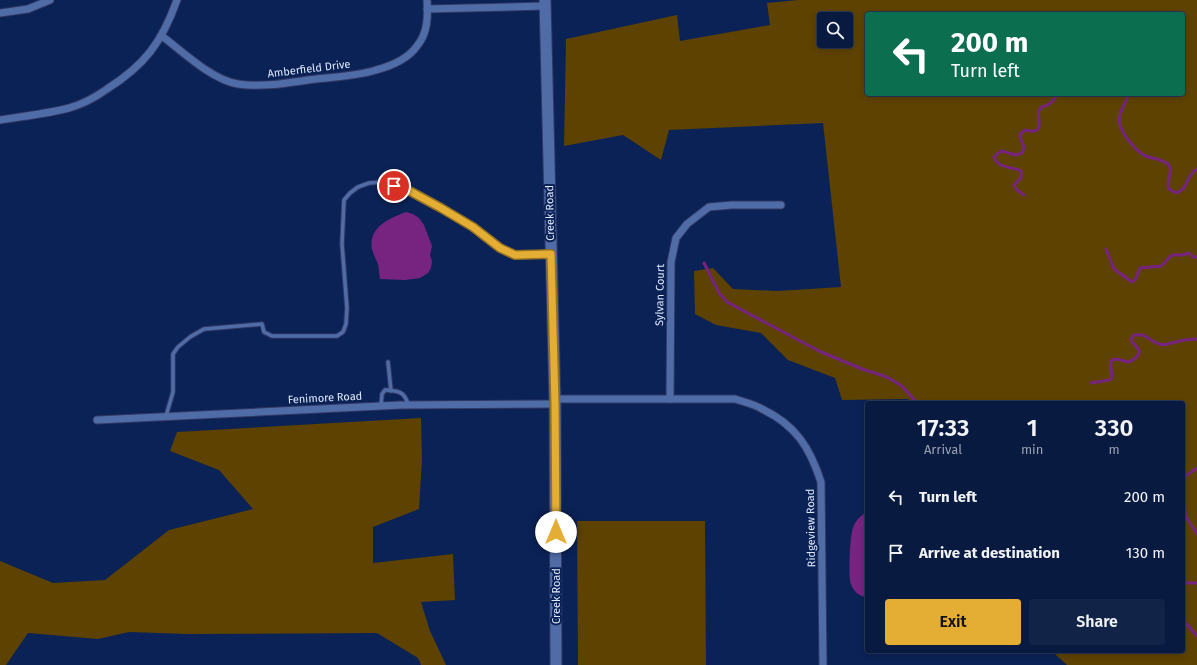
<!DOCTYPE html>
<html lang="en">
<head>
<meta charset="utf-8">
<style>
	body { margin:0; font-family:"Fira Sans",sans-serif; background:#112347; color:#f1f3f6; height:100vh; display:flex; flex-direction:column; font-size:15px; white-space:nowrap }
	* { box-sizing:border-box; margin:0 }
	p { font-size:13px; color:#98a1b1 }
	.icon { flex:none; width:22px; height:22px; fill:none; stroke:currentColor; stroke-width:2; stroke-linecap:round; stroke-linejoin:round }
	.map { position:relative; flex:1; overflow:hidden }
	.side { position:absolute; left:865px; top:401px; width:320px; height:252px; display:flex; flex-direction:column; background:#081a40; border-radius:4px; box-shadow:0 2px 6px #0003,0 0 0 1px #293859 }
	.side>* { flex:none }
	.guide { position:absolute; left:865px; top:12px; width:320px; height:84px; border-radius:4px; box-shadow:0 2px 6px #0003,0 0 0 1px #293859; background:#0b6e4f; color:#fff; overflow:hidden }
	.fabs { position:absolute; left:817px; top:12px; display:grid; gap:8px }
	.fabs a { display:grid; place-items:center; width:36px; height:36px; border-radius:4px; background:#081a40; box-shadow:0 2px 6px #0003,0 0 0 1px #293859; font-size:20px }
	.pin { position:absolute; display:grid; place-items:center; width:34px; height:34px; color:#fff; margin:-17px; border:2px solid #fff; border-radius:50%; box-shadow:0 1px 4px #0007 }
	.me { position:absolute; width:44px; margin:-22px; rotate:0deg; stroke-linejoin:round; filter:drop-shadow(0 0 3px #0008) }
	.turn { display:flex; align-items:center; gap:14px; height:84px; padding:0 20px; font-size:18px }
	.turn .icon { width:52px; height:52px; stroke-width:2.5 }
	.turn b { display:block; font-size:28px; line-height:34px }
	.eta { display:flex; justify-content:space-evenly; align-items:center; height:68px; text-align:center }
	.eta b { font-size:24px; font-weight:600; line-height:28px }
	.button { display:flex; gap:8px; margin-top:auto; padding:8px 20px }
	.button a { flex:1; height:46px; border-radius:4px; background:#e4ae35; color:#111; font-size:16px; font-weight:600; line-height:46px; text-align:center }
	.button a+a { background:#112347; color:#f1f3f6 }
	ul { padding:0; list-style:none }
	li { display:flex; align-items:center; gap:12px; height:56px; padding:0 20px }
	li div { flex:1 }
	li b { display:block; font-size:15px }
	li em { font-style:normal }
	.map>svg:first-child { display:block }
	.green { fill:#5d4201; fill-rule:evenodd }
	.water { fill:#772481 }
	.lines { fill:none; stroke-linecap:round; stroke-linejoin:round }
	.stream { stroke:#772481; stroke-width:3 }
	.lane-casing { stroke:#313865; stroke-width:5.5 }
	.street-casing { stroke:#313865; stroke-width:9 }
	.secondary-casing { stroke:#313865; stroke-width:13 }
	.lane { stroke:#4f6ca7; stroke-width:3.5 }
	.street { stroke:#4f6ca7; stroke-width:7 }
	.secondary { stroke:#4f6ca7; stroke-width:11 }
	.route-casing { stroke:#947122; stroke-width:10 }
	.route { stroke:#e4ae35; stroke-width:7 }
	.labels { text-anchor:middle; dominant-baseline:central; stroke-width:4; stroke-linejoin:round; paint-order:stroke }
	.street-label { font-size:11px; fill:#dde8fc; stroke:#0b2256 }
</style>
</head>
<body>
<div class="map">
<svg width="1197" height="665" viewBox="0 0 1197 665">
	<rect width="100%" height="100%" fill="#0b2256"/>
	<!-- green -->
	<g class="green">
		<path d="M798 0H1197V665H1067L1056 655V651H1183V403H912L908 399 842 400 835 378 788 360 761 333 716 325 695 314 694 271 713 268 733 289 778 291 841 287 823 123 669 130 661 160 623 135 564 146 566 39 677 15 680 41 770 25 767 3ZM867 14H1183V94H867ZM824 19H846V41H824Z"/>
		<polygon points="421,418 422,459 419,509 373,527 373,563 453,554 455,600 421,602 430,631 446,665 421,665 418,658 377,633 188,634 129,632 98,639 28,633 6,665 0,665 0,561 53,583 105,580 169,530 253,509 219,470 170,451 177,432"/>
		<polygon points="577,521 705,521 706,665 578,665"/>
	</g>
	<!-- water -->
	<g class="water">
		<path d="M406 212 413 214 419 218 424 225 432 246 430 255 432 261 431 268 428 273 420 278 405 280 380 279C379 274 379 268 378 264 376 259 373 254 372 249 368 227 390 218 406 212Z"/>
		<path d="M867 512V597C860 597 853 591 851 584 848 578 850 534 853 528 855 521 861 515 867 512Z"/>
	</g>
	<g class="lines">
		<!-- stream -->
		<g class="stream">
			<path d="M1129 94C1126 102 1119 112 1119 120 1119 131 1136 152 1146 156 1153 159 1164 159 1169 165 1174 173 1165 180 1169 189L1176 193C1190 188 1184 177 1197 169"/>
			<path d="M1024 195 1017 190 1014 185 1021 178V171C1012 166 998 169 994 157L997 154 1002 151 1015 155 1022 153 1024 147 1020 137V134L1025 130C1028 130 1031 132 1034 131 1043 130 1037 117 1039 111 1041 105 1045 107 1049 104 1053 102 1055 97 1058 94"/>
			<polyline points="1106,249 1114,269 1132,282 1135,280 1140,268 1161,266 1172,255 1182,255 1189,253 1193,257 1197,257"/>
			<polyline points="704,263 719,293 727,302 819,351 862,369 887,377 902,386 917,403"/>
			<path d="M1091 383C1098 381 1106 382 1111 379 1114 372 1108 367 1112 360L1117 359 1128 362C1134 360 1140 357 1139 350L1131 340 1132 337 1134 335H1143L1156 343 1163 345 1184 340 1197 339"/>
			<polyline points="1183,478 1197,468"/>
			<polyline points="1183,497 1186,517 1197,534"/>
			<polyline points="1183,583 1197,583"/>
			<polyline points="1183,620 1197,636"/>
		</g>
		<!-- lane casing -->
		<g class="lane-casing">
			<g id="lane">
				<polyline points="388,362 391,391"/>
				<path d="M381 406 382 394 385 390C398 391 405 391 408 405"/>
				<polyline points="166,416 173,392 173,354 178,347 190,337 204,329 262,324 264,332 272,336 337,336 343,332 346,324 347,308 342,244 344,200 350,193 358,187 369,183 382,182 406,189 473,227 500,248 515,255 550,254"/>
			</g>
		</g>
		<!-- street casing -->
		<g class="street-casing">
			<g id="street">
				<polyline points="427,9 545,6"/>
				<polyline points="0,13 28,9 50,0"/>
				<path d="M162 36C183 52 212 80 238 84 263 88 291 82 316 79 336 77 357 76 376 70 391 66 408 59 417 46 428 33 428 16 427 0"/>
				<path d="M0 120C23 116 47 114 69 108 83 104 96 97 107 89 145 65 162 42 177 0"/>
				<path d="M555 399H735C744 402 754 404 762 409 796 425 810 448 821 482L823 665"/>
				<polyline points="670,399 671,262 676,238 687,224 709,207 732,205 781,205"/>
				<polyline points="97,420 401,405 555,404"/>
			</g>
		</g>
		<!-- secondary casing -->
		<g class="secondary-casing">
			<polyline id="secondary" points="545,0 555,404 556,665"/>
		</g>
		<!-- lane -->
		<use href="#lane" class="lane"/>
		<!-- street -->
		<use href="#street" class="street"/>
		<!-- secondary -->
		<use href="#secondary" class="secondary"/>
	</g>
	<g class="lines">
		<!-- route casing -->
		<g class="route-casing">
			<polyline id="route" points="394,186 406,189 441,208 473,227 500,248 515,255 551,254 555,404 556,532"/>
		</g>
		<!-- route -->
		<use href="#route" class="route"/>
	</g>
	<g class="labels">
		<!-- street labels -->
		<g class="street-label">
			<text transform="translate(309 69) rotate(-7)">Amberfield Drive</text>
			<text transform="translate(550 213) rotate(-91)">Creek Road</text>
			<text transform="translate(660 295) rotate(-89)">Sylvan Court</text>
			<text transform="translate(325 398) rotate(-3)">Fenimore Road</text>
			<text transform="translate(811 528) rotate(-91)">Ridgeview Road</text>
			<text transform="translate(556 596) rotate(-90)">Creek Road</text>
		</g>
	</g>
</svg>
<div class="fabs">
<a><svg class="icon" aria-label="search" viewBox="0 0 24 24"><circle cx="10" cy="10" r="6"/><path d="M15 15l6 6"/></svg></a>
</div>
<div class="pin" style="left:394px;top:186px;background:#d93025"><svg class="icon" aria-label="arrive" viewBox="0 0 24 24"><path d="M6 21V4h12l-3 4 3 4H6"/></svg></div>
<svg class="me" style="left:556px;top:532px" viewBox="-20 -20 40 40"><circle r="19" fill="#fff"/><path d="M0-13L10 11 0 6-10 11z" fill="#e4ae35"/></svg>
<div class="guide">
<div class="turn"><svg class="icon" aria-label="left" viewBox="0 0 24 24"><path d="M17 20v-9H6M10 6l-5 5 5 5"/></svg><div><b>200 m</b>Turn left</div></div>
</div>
<section class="side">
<div class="eta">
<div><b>17:33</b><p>Arrival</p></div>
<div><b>1</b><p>min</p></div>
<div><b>330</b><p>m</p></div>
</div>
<ul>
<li><svg class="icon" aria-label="left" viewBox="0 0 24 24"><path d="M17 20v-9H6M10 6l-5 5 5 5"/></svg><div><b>Turn left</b></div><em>200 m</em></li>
<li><svg class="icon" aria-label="arrive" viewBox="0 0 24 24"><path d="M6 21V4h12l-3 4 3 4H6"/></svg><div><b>Arrive at destination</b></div><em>130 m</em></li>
</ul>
<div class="button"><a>Exit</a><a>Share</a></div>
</section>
</div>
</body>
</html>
